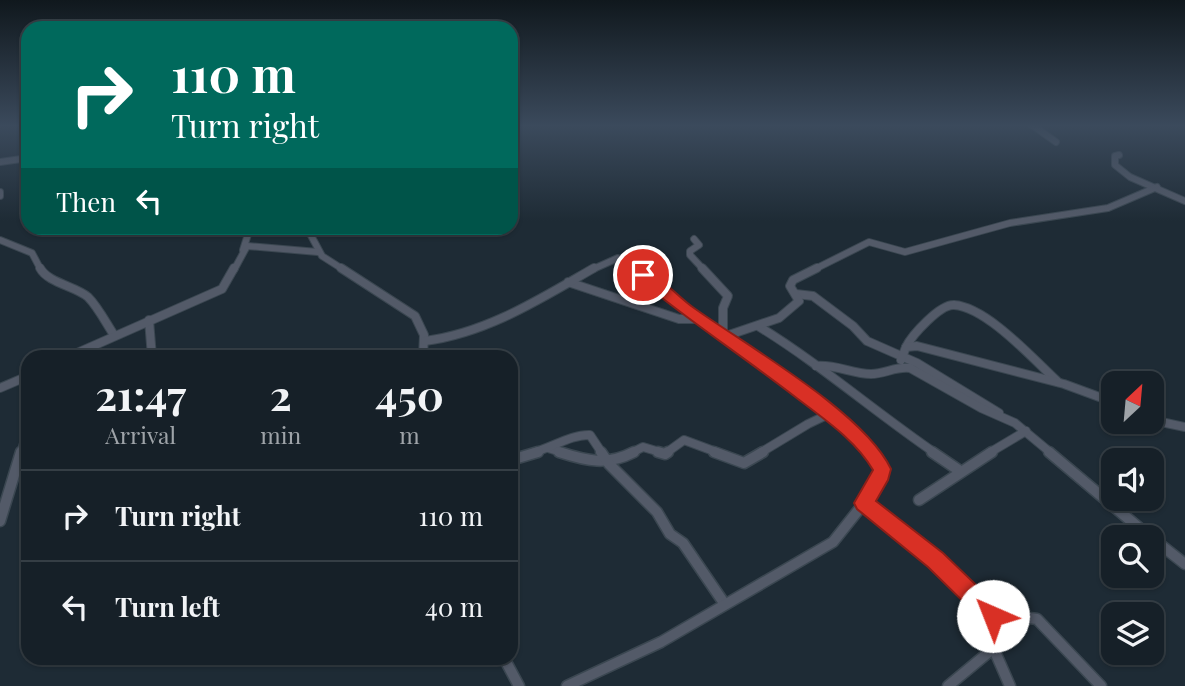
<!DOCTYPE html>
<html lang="en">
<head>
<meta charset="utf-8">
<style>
	body { margin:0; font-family:"Playfair Display",serif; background:#232d34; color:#f1f3f6; height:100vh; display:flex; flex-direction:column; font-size:26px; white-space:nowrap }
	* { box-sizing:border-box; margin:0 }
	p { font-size:23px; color:#9ea3a8 }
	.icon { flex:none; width:38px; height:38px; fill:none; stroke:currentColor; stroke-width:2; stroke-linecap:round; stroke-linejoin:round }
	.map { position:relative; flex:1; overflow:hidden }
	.panel { position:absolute; left:21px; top:350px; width:497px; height:315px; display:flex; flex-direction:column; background:#162028; border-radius:21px; box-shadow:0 2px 5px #0004,0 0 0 2px #353e45 }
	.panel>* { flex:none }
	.top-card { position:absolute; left:21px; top:21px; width:497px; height:214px; border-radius:21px; box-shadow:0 2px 5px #0004,0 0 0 2px #353e45; background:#00695c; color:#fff; overflow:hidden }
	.needle { width:46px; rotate:26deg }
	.tools { position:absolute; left:1101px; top:371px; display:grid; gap:14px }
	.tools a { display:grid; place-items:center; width:63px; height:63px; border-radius:14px; background:#162028; box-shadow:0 2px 5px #0004,0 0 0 2px #353e45; font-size:35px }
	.pin { position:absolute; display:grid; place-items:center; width:60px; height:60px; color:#fff; margin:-30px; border:4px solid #fff; border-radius:50%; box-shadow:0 2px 7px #0007 }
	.me { position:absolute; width:77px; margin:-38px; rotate:316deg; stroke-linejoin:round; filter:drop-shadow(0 0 5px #0008) }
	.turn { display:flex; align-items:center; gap:24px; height:147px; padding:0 35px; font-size:32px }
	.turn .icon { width:91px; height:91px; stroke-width:2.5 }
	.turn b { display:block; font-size:49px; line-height:60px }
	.then { display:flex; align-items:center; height:66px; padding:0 35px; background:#0003; gap:14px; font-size:26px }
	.eta { display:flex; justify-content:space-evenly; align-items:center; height:119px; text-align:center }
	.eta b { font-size:42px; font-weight:700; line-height:49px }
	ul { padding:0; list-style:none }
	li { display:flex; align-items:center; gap:21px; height:91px; padding:0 35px; border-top:2px solid #353e45 }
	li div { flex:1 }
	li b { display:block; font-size:26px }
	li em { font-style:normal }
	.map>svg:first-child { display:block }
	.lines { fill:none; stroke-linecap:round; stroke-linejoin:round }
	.street-far2-casing { stroke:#3b4751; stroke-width:8 }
	.street-far1-casing { stroke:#3b4751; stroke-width:10 }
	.street-casing { stroke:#3b4751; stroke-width:13 }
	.street-far2 { stroke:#535a68; stroke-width:6 }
	.street-far1 { stroke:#535a68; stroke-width:8 }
	.street { stroke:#535a68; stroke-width:10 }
	.route { fill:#d93025; stroke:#8d1f18; stroke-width:2 }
</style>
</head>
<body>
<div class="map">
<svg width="1185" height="686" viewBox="0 0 1185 686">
	<rect width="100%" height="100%" fill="#1e2b35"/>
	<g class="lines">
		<!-- street-far2 casing -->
		<g class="street-far2-casing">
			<g id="street-far2">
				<polyline points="1032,125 1056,142"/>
				<polyline points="1119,155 1115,156 1115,165 1130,177 1185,201"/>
				<polyline points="0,162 28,158"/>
				<polyline points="0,192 0,196"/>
				<polyline points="307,228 322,256 344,270"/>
				<polyline points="694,239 699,245 690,251 690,255 704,270"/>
				<polyline points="0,240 32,253 41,270"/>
				<polyline points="243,250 250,228"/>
				<polyline points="234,270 247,246 318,252"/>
				<polyline points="591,270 618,258 639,270"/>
				<polyline points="813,270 869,242 905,252 1010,223 1108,208 1157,187"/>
			</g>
		</g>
		<!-- street-far1 casing -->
		<g class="street-far1-casing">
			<g id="street-far1">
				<path d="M40 268C48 283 75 286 88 297 98 307 106 323 114 335"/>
				<polyline points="341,268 415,316 424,335 423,357"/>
				<polyline points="636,268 690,313 829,413 871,453"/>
				<polyline points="702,268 728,296 723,308 723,329"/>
				<polyline points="568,282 679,319 699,319"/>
				<polyline points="796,294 813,296 853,326 867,341 917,363 999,413"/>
				<polyline points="149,320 152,357"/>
				<path d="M758 326C820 364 875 412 935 453"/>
				<polyline points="726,336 779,318 799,301 790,286 793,280 817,268"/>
				<path d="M425 341C487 333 540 299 594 268"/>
				<path d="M906 347C912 335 940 304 954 305 987 307 1034 360 1058 382"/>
				<polyline points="68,357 222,289 234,268"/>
				<polyline points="901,360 906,347 917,346 1064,384 1113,402"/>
				<path d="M816 366C836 364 852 374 871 374 885 374 896 366 910 368L981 408 1015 423 1051 453"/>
				<polyline points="0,388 28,376"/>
				<polyline points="1152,420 1185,427"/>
				<polyline points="548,448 564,453"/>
				<polyline points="21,453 28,430"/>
				<path d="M532 453C551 448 572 434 590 435L602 453"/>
				<polyline points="631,453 643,447 663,453"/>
				<polyline points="666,453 684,440 719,453"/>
				<polyline points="760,453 808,424 831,413"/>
				<polyline points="989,453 1026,431"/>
			</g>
		</g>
		<!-- street casing -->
		<g class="street-casing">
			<g id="street">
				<path d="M559 452C587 461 607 466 634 452"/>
				<polyline points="601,452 609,464 657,512 670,534 683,543 724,603"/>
				<polyline points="658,452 665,454 668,452"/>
				<polyline points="714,452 744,463 763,452"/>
				<polyline points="932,452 960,471"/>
				<polyline points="1049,452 1150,537"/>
				<polyline points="511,460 538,452"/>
				<polyline points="919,500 992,452"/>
				<polyline points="864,503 936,560 998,622 996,654 1010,686"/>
				<polyline points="0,521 21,452"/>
				<polyline points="1152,538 1185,564"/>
				<polyline points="998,622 1022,617 1037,619 1101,686"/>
				<polyline points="504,658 519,686"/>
				<polyline points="567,686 661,642 833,542 864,503 882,474 870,452"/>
				<polyline points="948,686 995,647"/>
			</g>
		</g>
		<!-- street-far2 -->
		<use href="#street-far2" class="street-far2"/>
		<!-- street-far1 -->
		<use href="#street-far1" class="street-far1"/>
		<!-- street -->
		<use href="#street" class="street"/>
	</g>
	<!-- sky -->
	<linearGradient id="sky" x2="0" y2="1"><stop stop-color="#10181d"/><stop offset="0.57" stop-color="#3b4a5c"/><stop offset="1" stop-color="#3b4a5c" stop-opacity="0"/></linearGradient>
	<rect width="1185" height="221" fill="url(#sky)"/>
	<!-- route -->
	<path class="route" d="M643 270C661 276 678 297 694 308 747 346 864 412 891 469L888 480 876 501 943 553 1001 609 1004 616 1001 624 993 627 986 624 928 567 857 509 854 503 873 470C855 439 821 417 794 396 742 356 688 320 638 279L636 275Z"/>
</svg>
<div class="tools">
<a><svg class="needle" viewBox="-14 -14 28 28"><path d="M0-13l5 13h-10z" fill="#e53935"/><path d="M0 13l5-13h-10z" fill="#9ea3a8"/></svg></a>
<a><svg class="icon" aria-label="sound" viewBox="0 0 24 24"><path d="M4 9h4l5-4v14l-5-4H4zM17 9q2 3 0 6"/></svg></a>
<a><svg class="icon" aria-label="search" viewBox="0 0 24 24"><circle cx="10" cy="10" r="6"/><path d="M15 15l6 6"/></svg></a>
<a><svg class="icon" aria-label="layers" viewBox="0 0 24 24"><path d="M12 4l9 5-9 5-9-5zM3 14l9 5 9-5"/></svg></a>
</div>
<div class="pin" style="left:643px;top:275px;background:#d93025"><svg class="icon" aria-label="arrive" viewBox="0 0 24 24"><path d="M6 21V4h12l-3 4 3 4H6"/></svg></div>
<svg class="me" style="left:993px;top:616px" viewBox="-20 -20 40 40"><circle r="19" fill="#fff"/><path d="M0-13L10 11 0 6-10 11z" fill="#d93025"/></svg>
<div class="top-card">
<div class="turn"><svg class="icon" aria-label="right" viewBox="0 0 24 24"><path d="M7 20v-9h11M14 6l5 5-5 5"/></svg><div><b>110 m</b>Turn right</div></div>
<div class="then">Then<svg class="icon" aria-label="left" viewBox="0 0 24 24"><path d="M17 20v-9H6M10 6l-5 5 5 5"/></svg></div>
</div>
<section class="panel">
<div class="eta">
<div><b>21:47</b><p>Arrival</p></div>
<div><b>2</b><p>min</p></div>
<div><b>450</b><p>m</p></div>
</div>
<ul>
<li><svg class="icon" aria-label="right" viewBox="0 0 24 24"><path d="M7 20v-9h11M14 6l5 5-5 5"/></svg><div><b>Turn right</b></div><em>110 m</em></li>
<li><svg class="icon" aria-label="left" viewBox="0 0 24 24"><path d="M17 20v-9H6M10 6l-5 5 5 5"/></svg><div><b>Turn left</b></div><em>40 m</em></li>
</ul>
</section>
</div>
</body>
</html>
